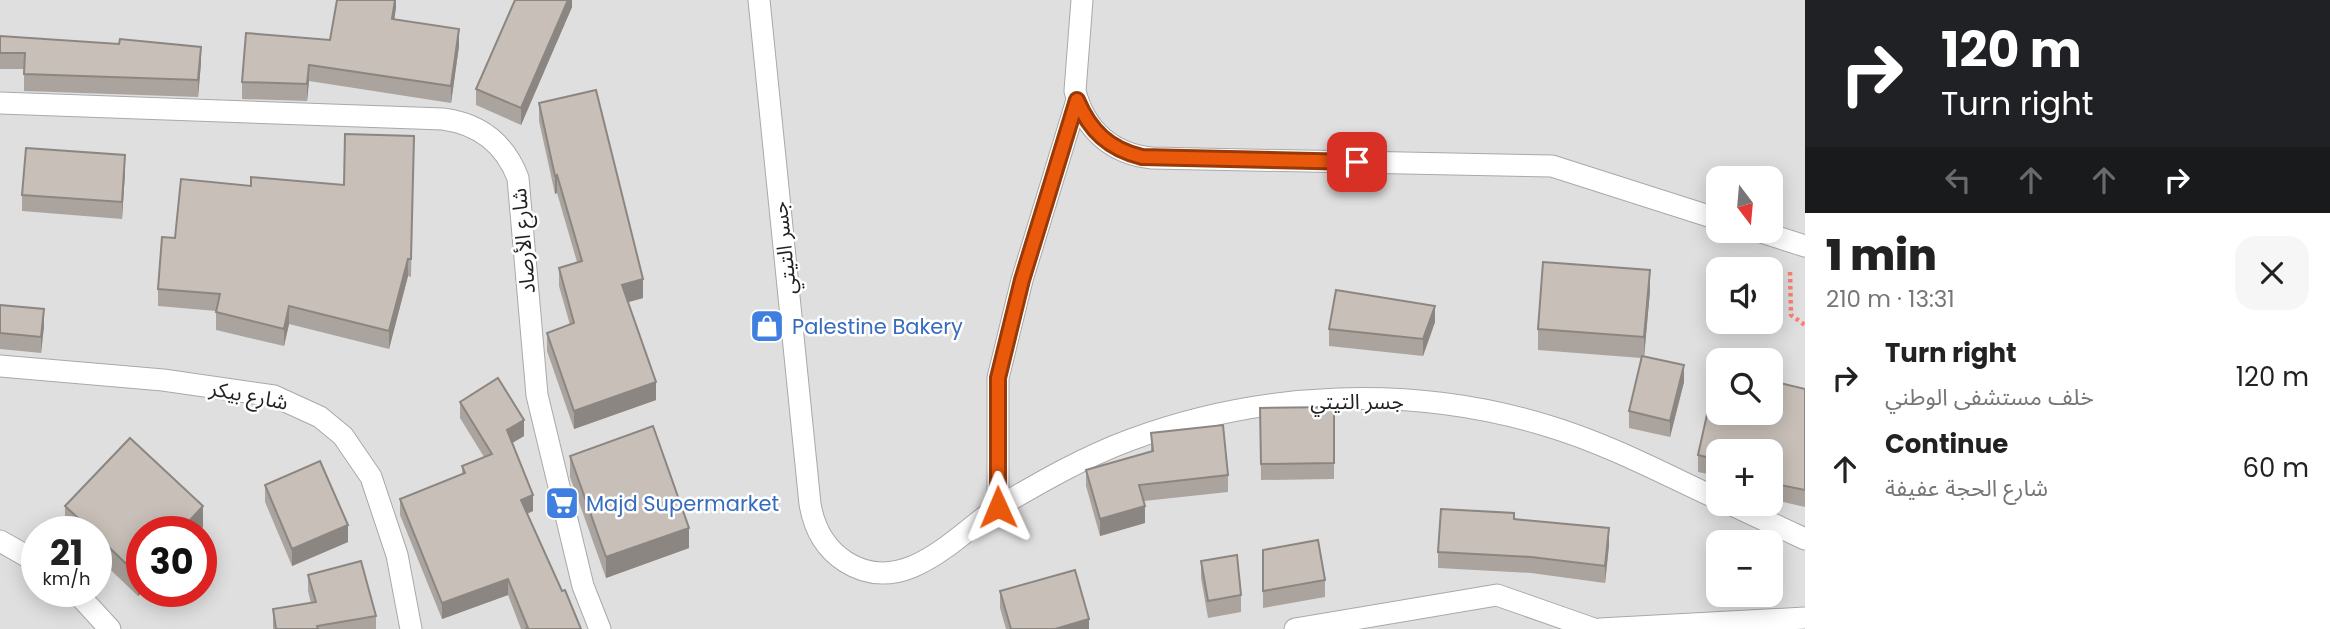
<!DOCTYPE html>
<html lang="en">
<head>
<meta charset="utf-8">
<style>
	body { margin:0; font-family:Poppins,"Noto Sans Arabic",sans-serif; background:#f6f6f6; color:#222; height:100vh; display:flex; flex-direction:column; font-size:26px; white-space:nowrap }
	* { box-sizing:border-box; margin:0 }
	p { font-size:23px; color:#767676 }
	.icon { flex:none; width:38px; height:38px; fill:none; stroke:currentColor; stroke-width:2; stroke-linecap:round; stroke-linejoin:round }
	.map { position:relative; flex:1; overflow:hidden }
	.sheet { display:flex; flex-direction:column; background:#fff; width:525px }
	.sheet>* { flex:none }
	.guide { background:#202124; color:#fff; overflow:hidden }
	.needle { width:46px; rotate:164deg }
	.fabs { position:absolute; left:1706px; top:166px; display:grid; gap:14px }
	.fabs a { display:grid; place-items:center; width:77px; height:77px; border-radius:14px; background:#fff; box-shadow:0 4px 18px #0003; font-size:35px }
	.speed { position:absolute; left:21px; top:516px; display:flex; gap:14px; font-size:35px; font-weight:700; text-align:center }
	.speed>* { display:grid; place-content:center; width:91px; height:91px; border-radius:50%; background:#fff; box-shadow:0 4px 18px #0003; line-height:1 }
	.speed small { font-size:18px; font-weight:400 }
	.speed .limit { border:10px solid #d22; background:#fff; color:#111 }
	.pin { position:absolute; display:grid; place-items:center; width:60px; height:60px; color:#fff; margin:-30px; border-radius:14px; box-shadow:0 4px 10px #0006 }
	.me { position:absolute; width:77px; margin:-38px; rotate:359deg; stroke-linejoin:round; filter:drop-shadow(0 0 5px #0008) }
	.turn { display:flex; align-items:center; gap:24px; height:147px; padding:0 21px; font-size:32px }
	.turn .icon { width:91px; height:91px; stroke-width:2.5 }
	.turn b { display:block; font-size:49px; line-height:60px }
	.lanes { display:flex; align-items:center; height:66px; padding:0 21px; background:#0003; justify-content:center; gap:35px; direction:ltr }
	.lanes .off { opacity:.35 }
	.round { display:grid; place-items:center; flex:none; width:74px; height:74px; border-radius:21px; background:#f6f6f6 }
	.headline { display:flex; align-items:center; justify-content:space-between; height:119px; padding:0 21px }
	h1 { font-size:42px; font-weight:800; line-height:52px }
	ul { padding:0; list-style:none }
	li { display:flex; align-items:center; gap:21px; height:91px; padding:0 21px }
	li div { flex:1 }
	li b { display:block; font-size:26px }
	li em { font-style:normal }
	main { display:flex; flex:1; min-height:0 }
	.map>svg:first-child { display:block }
	.residential { fill:#e0dfdf; fill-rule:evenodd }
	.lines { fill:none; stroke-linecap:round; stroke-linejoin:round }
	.minor-casing { stroke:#a9a9a9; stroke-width:23 }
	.path { stroke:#fa8072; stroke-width:4.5; stroke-dasharray:3.5 3.5; stroke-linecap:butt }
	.minor { stroke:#fff; stroke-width:21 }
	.wall { fill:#aba49e }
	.shaded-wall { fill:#8b8681 }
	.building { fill:#c7bfb8; stroke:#8b8681; stroke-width:2 }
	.route-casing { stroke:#983908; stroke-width:18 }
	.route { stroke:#ea580c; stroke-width:12 }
	.labels { text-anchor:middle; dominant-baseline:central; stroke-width:5; stroke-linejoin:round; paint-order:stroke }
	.street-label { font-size:21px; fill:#222; stroke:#fff }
	.shop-label { font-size:21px; fill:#366cbe; stroke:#fff; text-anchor:start }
</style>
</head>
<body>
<main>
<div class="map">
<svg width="1805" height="629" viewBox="0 0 1805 629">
	<rect width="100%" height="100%" fill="#f2efe9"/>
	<!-- residential -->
	<path class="residential" d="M0 0H1805V629H0ZM1718 178H1771V231H1718ZM1718 270H1771V322H1718ZM1718 360H1771V413H1718ZM1718 452H1771V504H1718ZM37 532H96V592H37ZM142 532H201V592H142ZM1718 542H1771V595H1718Z"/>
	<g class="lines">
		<!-- minor casing -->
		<g class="minor-casing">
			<g id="minor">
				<path d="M759 0 810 504C814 528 824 548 846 562 903 598 954 538 998 507V378L1022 280 1077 100"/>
				<path d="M1082 0 1075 91C1085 130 1112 154 1152 158L1552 166 1718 219"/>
				<path d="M0 103 443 119C480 124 505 144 518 178L537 395 583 586 600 629"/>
				<polyline points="1758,231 1805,246"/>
				<polyline points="0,366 163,380 274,396 320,417 343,436 371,477 397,555 411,629"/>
				<polyline points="1730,504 1805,539"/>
				<path d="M998 507C1041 482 1084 457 1130 440 1262 391 1413 384 1548 426 1608 444 1662 473 1718 499"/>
				<polyline points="0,541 37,562"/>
				<polyline points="76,592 110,629"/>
				<polyline points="1295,629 1497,595 1594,629"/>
				<polyline points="1600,629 1805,618"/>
			</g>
		</g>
		<!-- path -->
		<polyline class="path" points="1790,272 1791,315 1805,325"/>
		<!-- minor -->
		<use href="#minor" class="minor"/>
	</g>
	<!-- wall -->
	<g class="wall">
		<polygon points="396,0 394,20 459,46 451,103 309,81 307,101 242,99 242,82 330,40"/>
		<polygon points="572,0 572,7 521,125 476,105 476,89"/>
		<polygon points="0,36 201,63 198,97 24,91 24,69 0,69"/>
		<polygon points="539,103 643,298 628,302 656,400 574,429 547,351 547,333 570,325 559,286 559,268 577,262 557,193 555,194 539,121"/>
		<polygon points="414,136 411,277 408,276 389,349 289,324 284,346 216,330 216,311 158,306 158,289 251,186 344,185"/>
		<polygon points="125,172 122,219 22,211 22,195"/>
		<polygon points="1650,291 1644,356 1684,382 1670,437 1629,428 1629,411 1641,358 1538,350 1538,329"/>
		<polygon points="0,305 44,326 41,353 0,349"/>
		<polygon points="1435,322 1423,356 1329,346 1329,329"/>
		<polygon points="1805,389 1805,507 1771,499 1771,452 1718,452 1718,476 1698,472 1698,455 1768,414"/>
		<polygon points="460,402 524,436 512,443 533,511 527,514 562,591 581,629 521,629 508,595 442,619 400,515 400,499 462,474 462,466 484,457 460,418"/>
		<polygon points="1334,407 1334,479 1261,480 1260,408"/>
		<polygon points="1151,433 1228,475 1228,492 1144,501 1145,523 1100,536 1086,486 1086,470 1151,451"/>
		<polygon points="570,456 689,548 606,578 570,477"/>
		<polygon points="265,485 348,542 292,566 265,502"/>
		<polygon points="65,506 203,527 138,596 96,556 96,532 71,532 65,527"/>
		<polygon points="1514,519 1609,545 1605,583 1531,573 1438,568 1438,552"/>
		<polygon points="1263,550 1325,580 1325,597 1263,608"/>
		<polygon points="1201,561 1241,595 1241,612 1208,618 1201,578"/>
		<polygon points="308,575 376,616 376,629 273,629 273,609 311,603 308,591"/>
		<polygon points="1000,591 1089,629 1006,629 1000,608"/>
	</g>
	<!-- shaded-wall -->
	<g class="shaded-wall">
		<polygon points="395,0 396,0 396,8 392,36 392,19"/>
		<polygon points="568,0 572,0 572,7 521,125 521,108"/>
		<polygon points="459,29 459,46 451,103 451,86"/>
		<polygon points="201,47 201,63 198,97 198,80"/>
		<polygon points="309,65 309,81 307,101 307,84"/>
		<polygon points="125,155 125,172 122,219 122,202"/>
		<polygon points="557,175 557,193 555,194 555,176"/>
		<polygon points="408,259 408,276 389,349 389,331"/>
		<polygon points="1650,270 1650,291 1644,358 1644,337"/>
		<polygon points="643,279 643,298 622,304 622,285"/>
		<polygon points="289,306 289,324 284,346 284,329"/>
		<polygon points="1435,306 1435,322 1423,356 1423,339"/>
		<polygon points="44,309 44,326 41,353 41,337"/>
		<polygon points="1684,365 1684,382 1670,437 1670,421"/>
		<polygon points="656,382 656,400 574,429 574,411"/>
		<polygon points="524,420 524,436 507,446 507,430"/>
		<polygon points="533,495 533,511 521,516 521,500"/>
		<polygon points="203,506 203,527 198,532 179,532"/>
		<polygon points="1145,506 1145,523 1100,536 1100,519"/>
		<polygon points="348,525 348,542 292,566 292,549"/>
		<polygon points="689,528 689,548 606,578 606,557"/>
		<polygon points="1609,528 1609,545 1605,583 1605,566"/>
		<polygon points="142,571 142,592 138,596 138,575"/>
		<polygon points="508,579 508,595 442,619 442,603"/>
		<polygon points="1089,619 1089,629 1055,629"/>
	</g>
	<!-- building -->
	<g class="building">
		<polygon points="337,0 395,0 392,19 459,29 451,86 309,65 307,84 242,82 246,33 330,40"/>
		<polygon points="515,0 568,0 521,108 476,89"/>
		<polygon points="0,36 119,44 120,39 201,47 198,80 24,74 25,53 0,53"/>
		<polygon points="596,90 643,279 622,285 656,382 574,411 547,333 574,323 559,268 582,261 557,175 555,176 539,103"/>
		<polygon points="345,134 414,136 411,259 408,259 389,331 289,306 284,329 216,312 220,294 158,289 162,237 175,238 181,179 251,186 251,177 344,185"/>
		<polygon points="26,148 125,155 122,202 22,195"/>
		<polygon points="1543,262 1650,270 1644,337 1538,329"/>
		<polygon points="1336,290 1435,306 1423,339 1329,329"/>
		<polygon points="0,305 44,309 41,337 0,333"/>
		<polygon points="1642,356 1684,365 1670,421 1629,411"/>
		<polygon points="498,378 524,420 507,430 533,495 521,500 562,591 565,590 581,629 525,629 528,628 508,579 442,603 400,499 465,473 462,466 492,454 460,402"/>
		<polygon points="1776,382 1805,389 1805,490 1771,483 1771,452 1718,452 1718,460 1698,455 1710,401 1718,403 1718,413 1771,413 1771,403"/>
		<polygon points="1334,407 1334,463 1261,464 1260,408"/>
		<polygon points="1223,425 1228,475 1139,485 1145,506 1100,519 1086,470 1153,451 1151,433"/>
		<polygon points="653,426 689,528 606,557 570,456"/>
		<polygon points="130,438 203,506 179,532 142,532 142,571 138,575 96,535 96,532 93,532 65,506"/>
		<polygon points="320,461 348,525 292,549 265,485"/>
		<polygon points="1441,509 1514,513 1514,519 1609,528 1605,566 1531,557 1438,552"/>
		<polygon points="1318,540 1325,580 1263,591 1263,550"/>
		<polygon points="1237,555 1241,595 1208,601 1201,561"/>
		<polygon points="361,561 376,616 317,626 318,629 276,629 273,609 316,602 308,575"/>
		<polygon points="1075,570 1089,619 1055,629 1011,629 1000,591"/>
	</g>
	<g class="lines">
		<!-- route casing -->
		<g class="route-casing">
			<path id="route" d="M998 507V378L1022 280 1077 100C1090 131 1109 149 1142 157L1357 162"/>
		</g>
		<!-- route -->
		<use href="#route" class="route"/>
	</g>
	<!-- icons -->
	<defs>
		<g id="shop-square" transform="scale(1.75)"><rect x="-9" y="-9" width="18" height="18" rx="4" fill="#3f7fe0" stroke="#fff"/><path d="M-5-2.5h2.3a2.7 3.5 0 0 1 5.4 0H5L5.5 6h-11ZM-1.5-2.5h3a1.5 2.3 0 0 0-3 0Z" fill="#fff"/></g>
		<g id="supermarket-square" transform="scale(1.75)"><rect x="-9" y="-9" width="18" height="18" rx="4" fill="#3f7fe0" stroke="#fff"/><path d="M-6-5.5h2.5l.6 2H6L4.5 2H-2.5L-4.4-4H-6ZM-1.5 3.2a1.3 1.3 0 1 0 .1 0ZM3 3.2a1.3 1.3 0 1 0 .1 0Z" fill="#fff"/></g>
	</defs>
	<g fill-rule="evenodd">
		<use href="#shop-square" x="767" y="326"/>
		<use href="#supermarket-square" x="562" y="503"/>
	</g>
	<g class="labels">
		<!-- street labels -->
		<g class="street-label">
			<text transform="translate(523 241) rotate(-95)">شارع الأرصاد</text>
			<text transform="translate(784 248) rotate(-96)">جسر التيتي</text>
			<text transform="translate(249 395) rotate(11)">شارع بيكر</text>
			<text x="1357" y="401">جسر التيتي</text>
		</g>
		<!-- shop labels -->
		<g class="shop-label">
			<text x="792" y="326">Palestine Bakery</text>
			<text x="586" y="503">Majd Supermarket</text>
		</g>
	</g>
</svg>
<div class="fabs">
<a><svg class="needle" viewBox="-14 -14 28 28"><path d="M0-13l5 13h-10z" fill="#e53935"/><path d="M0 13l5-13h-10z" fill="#767676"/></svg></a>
<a><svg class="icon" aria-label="sound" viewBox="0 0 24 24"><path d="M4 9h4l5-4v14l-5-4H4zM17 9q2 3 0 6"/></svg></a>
<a><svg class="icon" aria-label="search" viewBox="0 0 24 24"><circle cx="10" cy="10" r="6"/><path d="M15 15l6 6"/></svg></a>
<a>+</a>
<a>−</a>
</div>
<div class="speed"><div>21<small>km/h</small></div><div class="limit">30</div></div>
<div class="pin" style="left:1357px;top:162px;background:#d93025"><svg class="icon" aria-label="arrive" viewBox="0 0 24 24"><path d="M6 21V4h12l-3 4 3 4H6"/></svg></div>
<svg class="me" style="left:998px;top:507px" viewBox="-20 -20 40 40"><path d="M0-17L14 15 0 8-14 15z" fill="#ea580c" stroke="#fff" stroke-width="4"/></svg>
</div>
<section class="sheet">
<div class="guide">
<div class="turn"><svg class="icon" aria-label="right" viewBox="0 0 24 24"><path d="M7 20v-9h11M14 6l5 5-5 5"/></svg><div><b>120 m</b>Turn right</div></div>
<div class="lanes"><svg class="icon off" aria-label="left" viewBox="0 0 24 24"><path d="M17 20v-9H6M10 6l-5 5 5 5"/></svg><svg class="icon off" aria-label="ahead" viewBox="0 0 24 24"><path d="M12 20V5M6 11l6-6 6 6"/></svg><svg class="icon off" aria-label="ahead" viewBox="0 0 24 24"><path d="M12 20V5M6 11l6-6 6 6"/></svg><svg class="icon" aria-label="right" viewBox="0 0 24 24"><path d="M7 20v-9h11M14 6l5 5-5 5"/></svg></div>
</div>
<div class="headline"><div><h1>1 min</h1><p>210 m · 13:31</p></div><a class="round"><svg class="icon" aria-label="close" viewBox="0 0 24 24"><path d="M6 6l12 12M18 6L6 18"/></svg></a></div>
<ul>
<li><svg class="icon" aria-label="right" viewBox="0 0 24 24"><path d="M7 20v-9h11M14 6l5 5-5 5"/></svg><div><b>Turn right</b><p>خلف مستشفى الوطني</p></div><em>120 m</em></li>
<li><svg class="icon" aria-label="ahead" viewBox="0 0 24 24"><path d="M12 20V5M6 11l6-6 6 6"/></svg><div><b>Continue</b><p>شارع الحجة عفيفة</p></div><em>60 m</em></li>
</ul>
</section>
</main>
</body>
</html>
